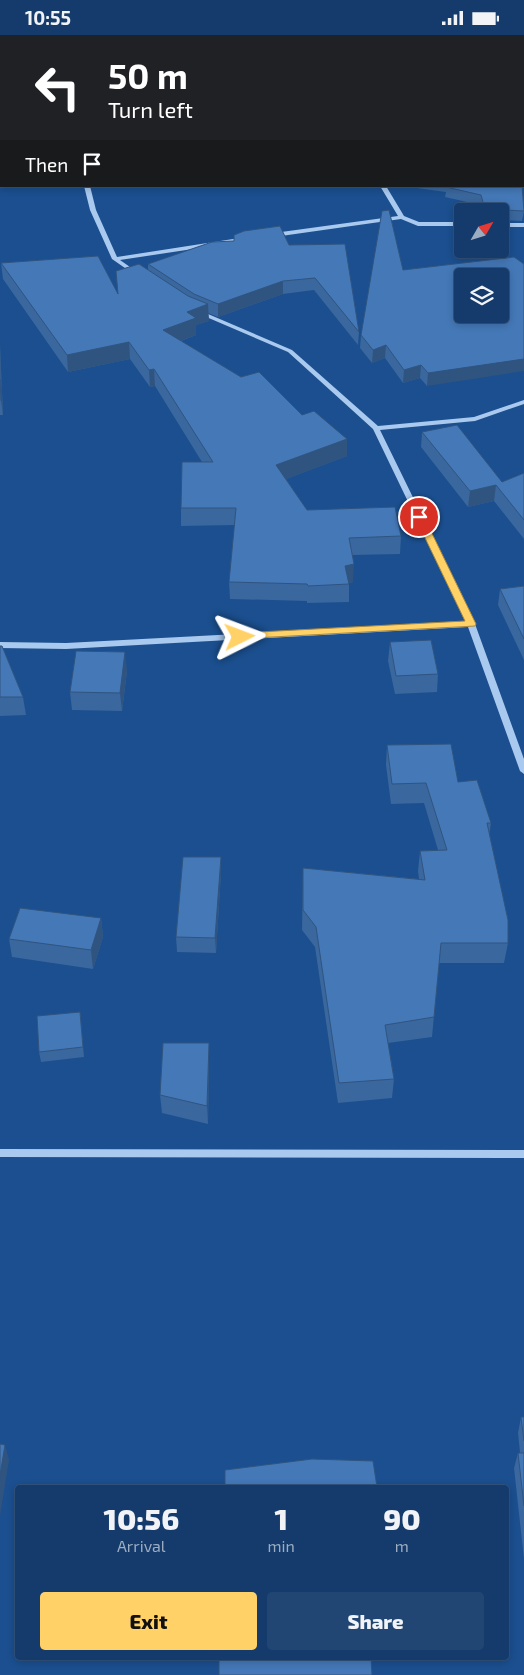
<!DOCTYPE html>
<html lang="en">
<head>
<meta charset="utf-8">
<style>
	body { margin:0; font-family:"Exo 2",sans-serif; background:#214673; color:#f1f3f6; height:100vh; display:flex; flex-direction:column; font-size:19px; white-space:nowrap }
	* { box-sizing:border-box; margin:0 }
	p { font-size:16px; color:#9dadc1 }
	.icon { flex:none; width:28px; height:28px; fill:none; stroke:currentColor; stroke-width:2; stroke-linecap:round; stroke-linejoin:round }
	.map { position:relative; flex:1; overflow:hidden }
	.drawer { position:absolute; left:15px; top:1450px; width:494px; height:175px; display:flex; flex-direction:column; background:#143b6b; border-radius:5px; box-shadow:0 2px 8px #0003,0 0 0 1px #33557e }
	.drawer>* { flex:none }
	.hud { position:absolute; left:0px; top:0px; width:525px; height:152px; box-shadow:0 2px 8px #0003,0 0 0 1px #33557e; background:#202124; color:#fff; overflow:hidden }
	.needle { width:32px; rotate:51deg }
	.fabs { position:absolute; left:454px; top:168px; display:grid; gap:10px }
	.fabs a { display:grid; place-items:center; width:55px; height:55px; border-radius:5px; background:#143b6b; box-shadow:0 2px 8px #0003,0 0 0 1px #33557e; font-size:25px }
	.pin { position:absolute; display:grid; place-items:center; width:42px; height:42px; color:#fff; margin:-21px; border:2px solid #fff; border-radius:50%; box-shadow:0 1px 5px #0007 }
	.me { position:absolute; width:55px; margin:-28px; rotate:87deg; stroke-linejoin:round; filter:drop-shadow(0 0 4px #0008) }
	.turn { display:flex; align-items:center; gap:18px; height:105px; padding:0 25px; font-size:22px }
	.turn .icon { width:65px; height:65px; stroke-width:2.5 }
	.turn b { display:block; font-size:35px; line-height:42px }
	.then { display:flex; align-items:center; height:48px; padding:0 25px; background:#0003; gap:10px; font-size:19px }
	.eta { display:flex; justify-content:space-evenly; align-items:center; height:85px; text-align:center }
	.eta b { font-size:30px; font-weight:800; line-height:35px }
	.primary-button { display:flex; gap:10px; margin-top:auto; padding:10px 25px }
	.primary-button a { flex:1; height:58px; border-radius:5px; background:#ffd166; color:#111; font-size:20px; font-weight:800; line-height:58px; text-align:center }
	.primary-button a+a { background:#214673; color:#f1f3f6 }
	.status { display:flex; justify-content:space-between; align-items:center; height:35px; padding:0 25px; background:#143b6b; direction:ltr }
	.status svg { height:14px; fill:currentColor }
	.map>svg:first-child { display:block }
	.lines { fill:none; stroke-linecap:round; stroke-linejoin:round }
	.minor { fill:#a9c9ee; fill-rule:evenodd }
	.wall { fill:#3a679d }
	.shaded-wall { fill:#305480 }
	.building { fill:#4478b7; stroke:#305480; fill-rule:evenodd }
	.route { fill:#ffd166; stroke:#a68842 }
</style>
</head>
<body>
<div class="status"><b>10:55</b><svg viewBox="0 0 49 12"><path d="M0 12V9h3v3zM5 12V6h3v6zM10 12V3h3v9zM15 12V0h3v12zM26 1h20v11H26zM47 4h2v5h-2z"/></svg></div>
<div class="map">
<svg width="524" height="1640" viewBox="0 0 524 1640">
	<rect width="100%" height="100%" fill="#1b4f8f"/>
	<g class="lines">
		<!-- minor -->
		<g class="minor">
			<rect x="68" y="0" width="4" height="1"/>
			<rect x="284" y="0" width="4" height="1"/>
			<polygon points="84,151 90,151 96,175 117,222 246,202 249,204 246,206 120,225 140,239 135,240 112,224 90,175"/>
			<polygon points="380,151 386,151 404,181 419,187 462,187 462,191 418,191 401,184 274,202 271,200 274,198 398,181"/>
			<rect x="500" y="188" width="24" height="4"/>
			<polygon points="197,276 201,276 292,315 378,391 474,382 524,365 524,369 475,386 380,395 475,589 524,724 524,739 520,736 468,592 66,614 0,613 0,607 66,608 466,587 373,394 288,317 197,278"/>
			<polygon points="0,1114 524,1115 524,1123 0,1122"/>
		</g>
	</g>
	<!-- wall -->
	<g class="wall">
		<polygon points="338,0 524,0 524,87 524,1 339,1"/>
		<polygon points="402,151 522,151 524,176 522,186 500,185 500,176 481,176 480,170 445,162 446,157"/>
		<polygon points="289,210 359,297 358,310 314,255 283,259 218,282 208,278 209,286 196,290 196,300 181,306 302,380 347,404 347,421 286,444 307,475 401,501 400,519 352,520 353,547 349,548 349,567 307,568 307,566 230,564 229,547 235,490 181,491 181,473 202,427 155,351 150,352 130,324 68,337 3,244 1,228 118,258 148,235 148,229"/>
		<polygon points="514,222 427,351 420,343 403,348 385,323 372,328 360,313 361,300 403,235"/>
		<polygon points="0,309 3,380 0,380"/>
		<polygon points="422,397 502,447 524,438 524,504 494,466 468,472 421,412"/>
		<polygon points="524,551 524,625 498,570 500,554"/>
		<polygon points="390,607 438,639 437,657 395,659 388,626"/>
		<polygon points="0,611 23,662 26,680 0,681"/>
		<polygon points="127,636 122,676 72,675 70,657"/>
		<polygon points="387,710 458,747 491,788 489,801 508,908 504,928 439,928 432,1002 388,1008 394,1044 392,1063 338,1068 315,912 302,895 303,833 419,844 418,836 420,816 438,815 424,768 391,769 386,730"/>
		<polygon points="221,822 221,838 216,918 177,917 176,902"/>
		<polygon points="101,883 103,902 93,934 12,922 9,904"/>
		<polygon points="80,977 84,1022 41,1027 39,1017"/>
		<polygon points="209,1008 209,1026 208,1089 162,1078 160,1060"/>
		<polygon points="521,1382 524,1382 524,1524 514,1433 518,1418 520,1418 518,1398"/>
	</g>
	<!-- shaded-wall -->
	<g class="shaded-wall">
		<polygon points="283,246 283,259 218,282 218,269"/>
		<polygon points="208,269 209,286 196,290 196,300 164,312 163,295 187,277"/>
		<polygon points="129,307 130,324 68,337 67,320"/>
		<polygon points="0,309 3,380 1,365"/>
		<polygon points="386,310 385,323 372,328 373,315"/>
		<polygon points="524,324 524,336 427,351 428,338"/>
		<polygon points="421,330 420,343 403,348 404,335"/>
		<polygon points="154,334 155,351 150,352 149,335"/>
		<polygon points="347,404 347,421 276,448 276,430"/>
		<polygon points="496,450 494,466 468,472 470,456"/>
		<polygon points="354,529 353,547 345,549 345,531"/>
		<polygon points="125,617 127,636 122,676 120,658"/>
		<polygon points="221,822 221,838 216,918 215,903"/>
		<polygon points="101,883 103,902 93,934 91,915"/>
		<polygon points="209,1008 209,1026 208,1089 207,1071"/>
		<polygon points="5,1410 9,1425 0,1481 0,1440"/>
	</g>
	<!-- building -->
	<g class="building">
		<polygon points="190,0 259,0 260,1 190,1"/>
		<polygon points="352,0 524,0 524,77 524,1 352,1"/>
		<polygon points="447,151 522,151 524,176 485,174 481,160 446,152"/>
		<path d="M389 175 403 235 514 222 524 229V324L428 338 421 330 404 335 386 310 373 315 361 300 382 176ZM462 241H500V279H462Z"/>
		<polygon points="280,191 289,210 345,209 359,297 315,243 283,246 218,269 194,259 148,229 212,207 234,206 234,200 244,196"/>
		<polygon points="98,221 118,259 116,236 139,229 188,261 208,269 187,277 196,283 163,295 241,342 259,337 302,380 314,376 347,404 276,430 307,475 395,472 401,501 349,503 354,529 345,531 349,549 308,551 307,549 229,547 236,473 181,473 182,427 213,427 154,334 149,335 129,307 67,320 1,228"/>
		<polygon points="0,344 1,365 0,365"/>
		<polygon points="457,390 502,447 524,438 524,485 496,450 470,456 422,397"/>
		<polygon points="524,551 524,604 500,554"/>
		<polygon points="431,605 438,639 396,641 390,607"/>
		<polygon points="0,611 2,611 23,662 0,662"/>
		<polygon points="76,616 125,617 120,658 70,657"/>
		<polygon points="451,709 458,747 477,745 491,788 487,788 508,885 508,908 441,908 434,982 385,990 394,1044 339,1048 316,892 303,875 303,833 425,845 420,816 447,815 426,748 392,749 387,710"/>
		<polygon points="183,822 221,822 215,903 176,902"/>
		<polygon points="20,873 101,883 91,915 9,904"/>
		<polygon points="80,977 83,1012 39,1017 37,981"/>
		<polygon points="163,1008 209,1008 207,1071 160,1060"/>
		<polygon points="521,1382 524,1382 524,1406"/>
		<polygon points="0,1409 5,1410 0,1440"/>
		<polygon points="518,1418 524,1418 524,1471"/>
		<polygon points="312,1424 373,1426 377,1452 225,1452 225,1435"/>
		<polygon points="219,1622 371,1622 372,1640 219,1640"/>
	</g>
	<!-- route -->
	<polygon class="route" points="419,479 424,482 476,589 475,591 236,604 235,602 240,598 465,586 415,482"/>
</svg>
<div class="fabs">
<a><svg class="needle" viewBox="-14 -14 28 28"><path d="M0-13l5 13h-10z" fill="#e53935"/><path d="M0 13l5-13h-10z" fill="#9dadc1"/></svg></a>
<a><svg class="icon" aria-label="layers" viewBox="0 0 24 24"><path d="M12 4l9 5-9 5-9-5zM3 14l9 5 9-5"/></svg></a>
</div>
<div class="pin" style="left:419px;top:482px;background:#d93025"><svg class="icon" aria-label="arrive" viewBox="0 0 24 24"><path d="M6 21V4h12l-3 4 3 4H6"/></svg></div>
<svg class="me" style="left:240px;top:602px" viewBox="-20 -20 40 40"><path d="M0-17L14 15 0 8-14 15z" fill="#ffd166" stroke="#fff" stroke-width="4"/></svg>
<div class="hud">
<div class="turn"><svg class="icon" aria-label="left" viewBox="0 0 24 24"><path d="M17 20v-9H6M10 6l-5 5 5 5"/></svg><div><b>50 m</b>Turn left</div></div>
<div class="then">Then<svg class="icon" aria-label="arrive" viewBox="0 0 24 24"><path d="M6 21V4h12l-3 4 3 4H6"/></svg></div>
</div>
<section class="drawer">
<div class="eta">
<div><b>10:56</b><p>Arrival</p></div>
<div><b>1</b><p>min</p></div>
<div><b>90</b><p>m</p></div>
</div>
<div class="primary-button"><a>Exit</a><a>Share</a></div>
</section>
</div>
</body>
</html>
